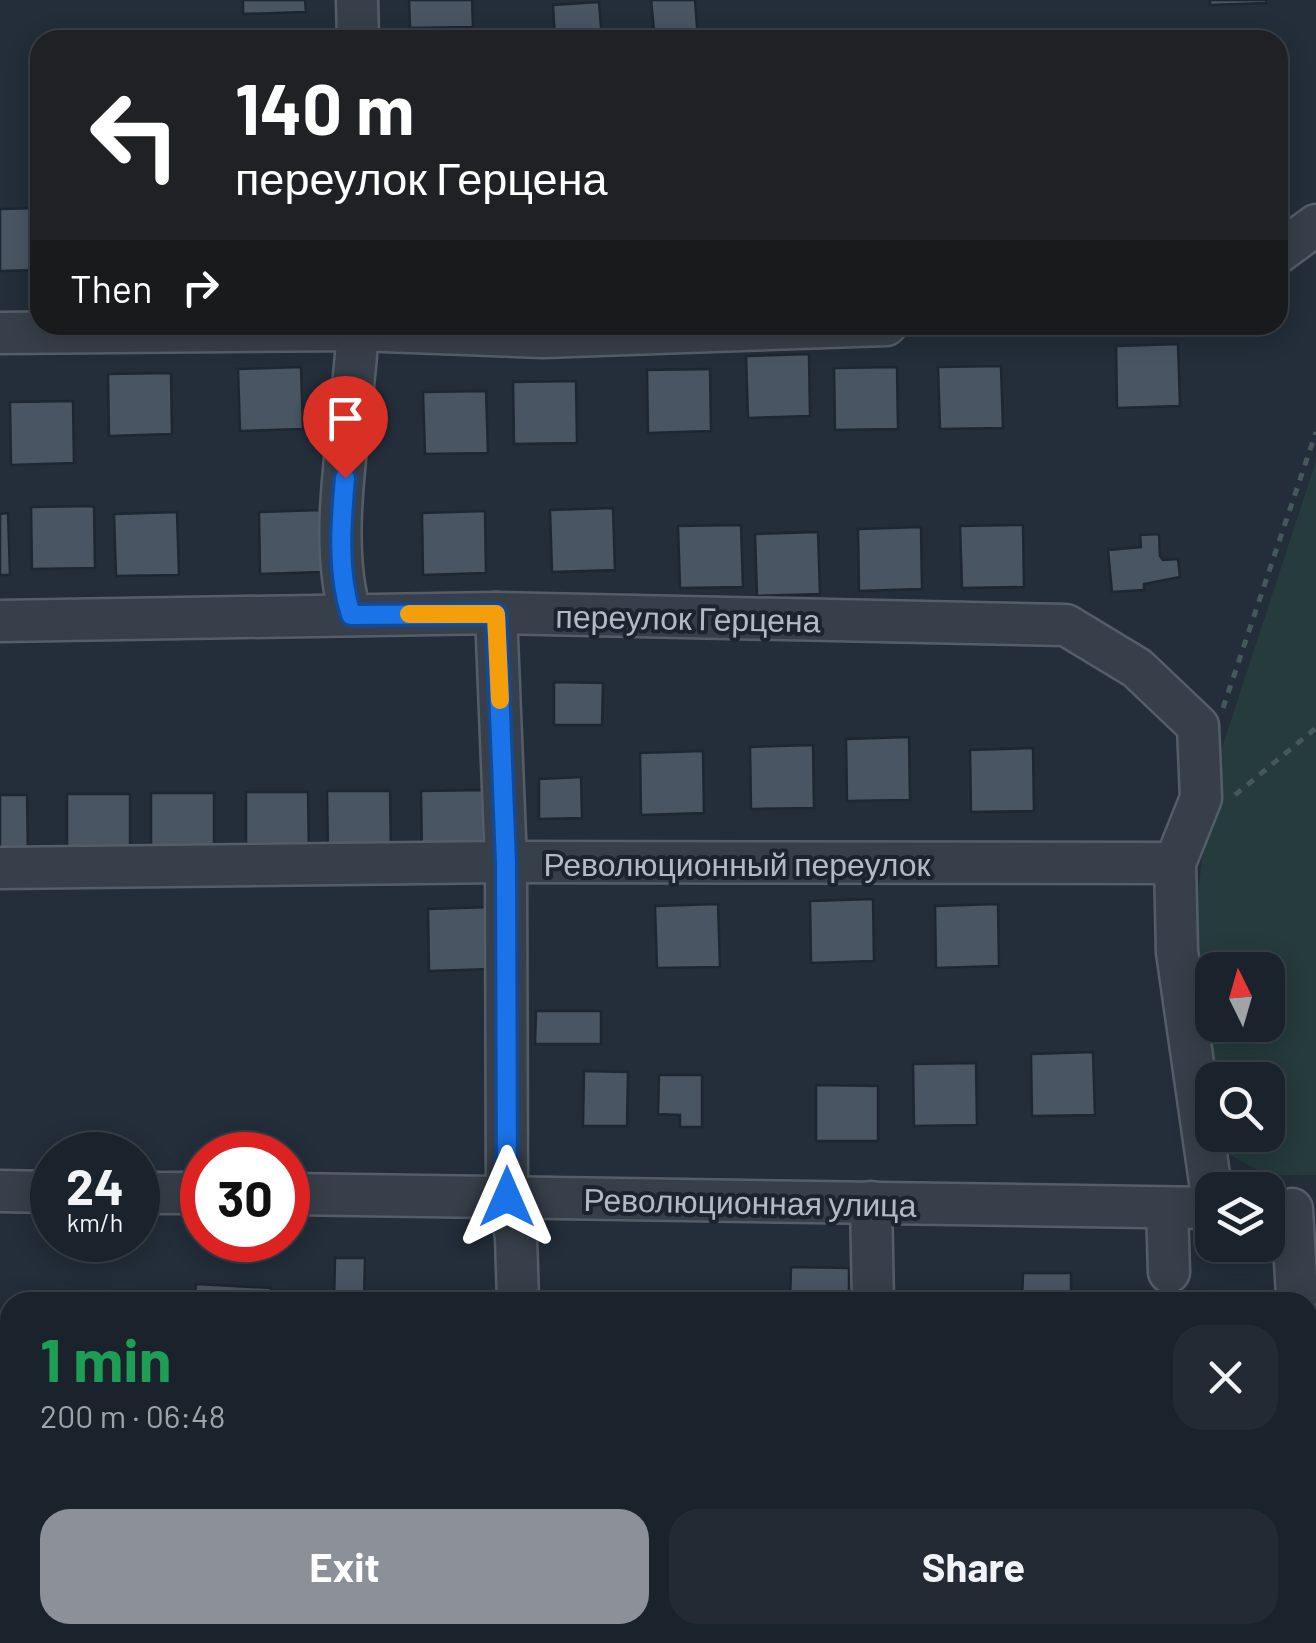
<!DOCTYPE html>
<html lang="en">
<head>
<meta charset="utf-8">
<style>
	body { margin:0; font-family:Barlow,sans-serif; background:#232a34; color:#f1f3f6; height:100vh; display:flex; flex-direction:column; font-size:38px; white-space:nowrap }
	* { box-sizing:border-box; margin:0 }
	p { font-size:32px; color:#9fa4a9 }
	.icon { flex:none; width:55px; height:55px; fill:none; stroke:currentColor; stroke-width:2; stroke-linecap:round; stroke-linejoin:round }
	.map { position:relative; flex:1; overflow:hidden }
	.details { position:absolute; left:0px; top:1292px; width:1318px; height:352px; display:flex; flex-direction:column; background:#1a222c; border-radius:30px 30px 0 0; box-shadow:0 5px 25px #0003,0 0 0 2px #383f48 }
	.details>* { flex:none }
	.banner { position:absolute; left:30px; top:30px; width:1258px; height:305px; border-radius:30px; box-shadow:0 5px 25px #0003,0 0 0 2px #383f48; background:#202124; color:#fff; overflow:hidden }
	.needle { width:65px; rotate:355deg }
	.controls { position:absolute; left:1195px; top:952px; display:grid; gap:20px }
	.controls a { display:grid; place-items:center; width:90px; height:90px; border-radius:20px; background:#1a222c; box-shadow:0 5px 25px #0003,0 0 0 2px #383f48; font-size:50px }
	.speed { position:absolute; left:30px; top:1132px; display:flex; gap:20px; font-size:50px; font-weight:700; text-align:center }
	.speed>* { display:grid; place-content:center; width:130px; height:130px; border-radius:50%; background:#1a222c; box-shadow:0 5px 25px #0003,0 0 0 2px #383f48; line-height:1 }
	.speed small { font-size:25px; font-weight:400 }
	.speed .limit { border:15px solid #d22; background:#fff; color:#111 }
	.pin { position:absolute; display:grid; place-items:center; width:85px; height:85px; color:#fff; margin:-102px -42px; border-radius:50% 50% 50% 0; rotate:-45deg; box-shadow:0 0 10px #0007 }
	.pin .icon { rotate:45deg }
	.me { position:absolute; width:110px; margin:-55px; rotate:0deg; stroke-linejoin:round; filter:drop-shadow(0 0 8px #0008) }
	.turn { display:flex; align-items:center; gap:35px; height:210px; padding:0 40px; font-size:45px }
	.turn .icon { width:130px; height:130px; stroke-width:2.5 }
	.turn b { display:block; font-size:70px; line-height:85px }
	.then { display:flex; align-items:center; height:95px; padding:0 40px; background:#0003; gap:20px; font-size:38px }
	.round { display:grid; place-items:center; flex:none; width:105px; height:105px; border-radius:30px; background:#232a34 }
	.head { display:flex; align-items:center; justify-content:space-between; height:170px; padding:0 40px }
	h1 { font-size:60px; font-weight:700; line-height:75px; color:#1e9e55 }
	.action { display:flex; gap:20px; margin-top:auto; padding:20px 40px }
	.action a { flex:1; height:115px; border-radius:30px; background:#8c9099; color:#fff; font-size:40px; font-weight:700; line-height:115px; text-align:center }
	.action a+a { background:#232a34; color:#f1f3f6 }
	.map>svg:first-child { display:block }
	.green { fill:#263b3c; fill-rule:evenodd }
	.building { fill:#495563; stroke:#1e2731; stroke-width:2.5 }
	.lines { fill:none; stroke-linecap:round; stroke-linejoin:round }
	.minor-casing { stroke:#555d68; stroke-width:45 }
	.path { stroke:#45585a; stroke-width:5; stroke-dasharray:8 8; stroke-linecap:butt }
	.minor { stroke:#373f4a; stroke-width:40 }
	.route-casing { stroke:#114b97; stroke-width:25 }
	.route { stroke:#1a73e8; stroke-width:18 }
	.slow { stroke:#f59e0b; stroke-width:18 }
	.labels { text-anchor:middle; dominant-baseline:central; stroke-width:8; stroke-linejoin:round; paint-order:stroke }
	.street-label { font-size:32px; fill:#b2bac6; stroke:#1c252f }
</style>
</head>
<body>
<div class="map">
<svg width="1316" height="1643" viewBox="0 0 1316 1643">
	<rect width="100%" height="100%" fill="#232e3a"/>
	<!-- green -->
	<path class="green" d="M1316 461V1175H1267L1211 1145 1187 977 1213 775ZM1212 970H1268V1025H1212ZM1212 1080H1268V1135H1212Z"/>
	<!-- building -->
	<g class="building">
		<polygon points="243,0 305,0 306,12 243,14"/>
		<polygon points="409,0 472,0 473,27 410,28"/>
		<polygon points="651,0 695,0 698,40 655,40"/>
		<polygon points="1210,0 1266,0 1266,3 1210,5"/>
		<polygon points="599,2 602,40 555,40 553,5"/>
		<polygon points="40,208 40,270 0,271 0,209"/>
		<polygon points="1178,344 1180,406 1117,408 1116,346"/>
		<polygon points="809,354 810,416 748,418 746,356"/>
		<polygon points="1001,366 1003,428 940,429 938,367"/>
		<polygon points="301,367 303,429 240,431 238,369"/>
		<polygon points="897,367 898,429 835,430 834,368"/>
		<polygon points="710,369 711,431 648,433 647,370"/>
		<polygon points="171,373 172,434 109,436 108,374"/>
		<polygon points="576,381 577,443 514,444 513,382"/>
		<polygon points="486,391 488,453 425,454 423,392"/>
		<polygon points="73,401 74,463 11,465 10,402"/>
		<polygon points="94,506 95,568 32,569 31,507"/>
		<polygon points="613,508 615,570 552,572 550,510"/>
		<polygon points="322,510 323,572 260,574 259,512"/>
		<polygon points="485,511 486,573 423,575 422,513"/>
		<polygon points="177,512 179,575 116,576 114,514"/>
		<polygon points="8,513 10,575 0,575 0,514"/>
		<polygon points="741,525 743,587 680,588 678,526"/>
		<polygon points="1023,525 1024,587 962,588 960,526"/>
		<polygon points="921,527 922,589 859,591 858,529"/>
		<polygon points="818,532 820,594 757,596 755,534"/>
		<polygon points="1159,534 1160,556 1163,560 1178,559 1180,577 1144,584 1144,590 1112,592 1108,550 1141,547 1140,535"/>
		<polygon points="554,682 603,683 602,725 554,725"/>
		<polygon points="909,737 910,800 847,801 846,739"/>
		<polygon points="813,745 814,808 751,809 750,747"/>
		<polygon points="1033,748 1034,811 971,812 970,750"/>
		<polygon points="703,751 704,813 641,815 640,753"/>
		<polygon points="581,777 582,818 539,819 539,779"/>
		<polygon points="484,790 484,852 422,853 421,791"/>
		<polygon points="327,791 390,791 391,853 328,854"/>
		<polygon points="246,792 308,792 309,854 246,854"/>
		<rect x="151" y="793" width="63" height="62"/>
		<rect x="67" y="794" width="63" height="62"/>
		<polygon points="0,795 27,795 28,857 0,857"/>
		<polygon points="873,899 874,961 811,963 810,901"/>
		<polygon points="718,904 720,967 657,968 655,906"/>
		<polygon points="998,904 999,966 936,968 935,906"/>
		<polygon points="491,907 492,969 429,971 428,909"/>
		<polygon points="536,1011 601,1011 601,1044 535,1044"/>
		<polygon points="1093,1052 1095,1115 1032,1116 1031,1054"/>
		<polygon points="976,1063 977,1125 914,1126 913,1064"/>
		<polygon points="584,1071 628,1072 627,1126 583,1126"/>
		<polygon points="659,1075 702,1075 702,1127 680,1127 680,1115 658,1114"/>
		<polygon points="816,1085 878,1086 878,1141 816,1141"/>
		<polygon points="335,1258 365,1258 364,1302 334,1302"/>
		<polygon points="791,1267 849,1268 849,1302 790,1302"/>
		<polygon points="1023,1273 1071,1273 1071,1302 1022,1302"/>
		<polygon points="196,1284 271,1288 270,1302 195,1302"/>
		<rect x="0" y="1325" width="10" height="58"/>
		<polygon points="1308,1334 1316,1334 1316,1385 1308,1386"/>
		<polygon points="327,1635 367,1635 366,1643 326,1643"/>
		<rect x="1096" y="1635" width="59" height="8"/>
		<polygon points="27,1636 86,1637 86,1643 27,1643"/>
		<rect x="162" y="1640" width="59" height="3"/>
	</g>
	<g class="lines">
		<!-- minor casing -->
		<g class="minor-casing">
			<g id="minor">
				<polyline points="357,0 358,40"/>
				<polyline points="1278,253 1316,225"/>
				<polyline points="0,333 358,330 543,337 886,325"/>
				<polyline points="496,613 506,862 507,1197 516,1236 518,1302"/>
				<path d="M351 615C325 534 355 411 358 325"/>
				<polyline points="0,621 496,613 1066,625 1137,668 1198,726 1201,798 1175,863 1177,952 1212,1196"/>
				<polyline points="0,868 506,862 1175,863"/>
				<polyline points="0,1191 52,1192"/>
				<polyline points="138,1193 202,1193"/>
				<polyline points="288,1194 1212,1208"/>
				<polyline points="871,1202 873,1302"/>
				<polyline points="1167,1208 1169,1272"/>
				<polyline points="1292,1209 1297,1296"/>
				<polyline points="0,1438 10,1438"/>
				<polyline points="525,1635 525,1643"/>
				<polyline points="844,1643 847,1635"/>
			</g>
		</g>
		<!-- path -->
		<g class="path">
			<polyline points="1223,708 1316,432"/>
			<polyline points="1235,795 1316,728"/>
		</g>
		<!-- minor -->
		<use href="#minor" class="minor"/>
	</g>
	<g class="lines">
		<!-- route casing -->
		<g class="route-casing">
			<path id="route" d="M345 478C341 522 337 572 351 615L496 614 506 862 507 1197"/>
		</g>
		<!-- route -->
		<use href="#route" class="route"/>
		<!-- slow -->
		<polyline class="slow" points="409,614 496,614 500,700"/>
	</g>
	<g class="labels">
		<!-- street labels -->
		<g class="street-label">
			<text transform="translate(688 617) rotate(1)">переулок Герцена</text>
			<text x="737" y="863">Революционный переулок</text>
			<text transform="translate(750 1201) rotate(1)">Революционная улица</text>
		</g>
	</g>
</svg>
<div class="controls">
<a><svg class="needle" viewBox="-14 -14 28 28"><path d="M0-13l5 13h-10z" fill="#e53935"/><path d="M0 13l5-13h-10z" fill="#9fa4a9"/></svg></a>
<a><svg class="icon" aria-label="search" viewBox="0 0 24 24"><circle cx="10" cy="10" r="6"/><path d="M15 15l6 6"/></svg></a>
<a><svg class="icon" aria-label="layers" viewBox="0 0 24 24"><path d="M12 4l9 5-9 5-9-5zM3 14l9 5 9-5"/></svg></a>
</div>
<div class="speed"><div>24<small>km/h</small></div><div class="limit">30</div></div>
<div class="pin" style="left:345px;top:478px;background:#d93025"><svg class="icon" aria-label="arrive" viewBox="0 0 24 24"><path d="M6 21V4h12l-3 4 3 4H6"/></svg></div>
<svg class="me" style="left:507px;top:1197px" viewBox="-20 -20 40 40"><path d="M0-17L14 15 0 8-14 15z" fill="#1a73e8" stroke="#fff" stroke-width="4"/></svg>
<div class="banner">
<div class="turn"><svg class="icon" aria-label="left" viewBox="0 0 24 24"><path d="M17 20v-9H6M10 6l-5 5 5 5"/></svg><div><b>140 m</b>переулок Герцена</div></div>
<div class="then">Then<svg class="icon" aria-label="right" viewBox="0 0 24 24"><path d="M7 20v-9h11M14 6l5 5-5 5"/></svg></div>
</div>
<section class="details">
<div class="head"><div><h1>1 min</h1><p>200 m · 06:48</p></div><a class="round"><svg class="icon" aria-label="close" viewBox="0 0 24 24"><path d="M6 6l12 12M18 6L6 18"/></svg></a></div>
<div class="action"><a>Exit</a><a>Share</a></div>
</section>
</div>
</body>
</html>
